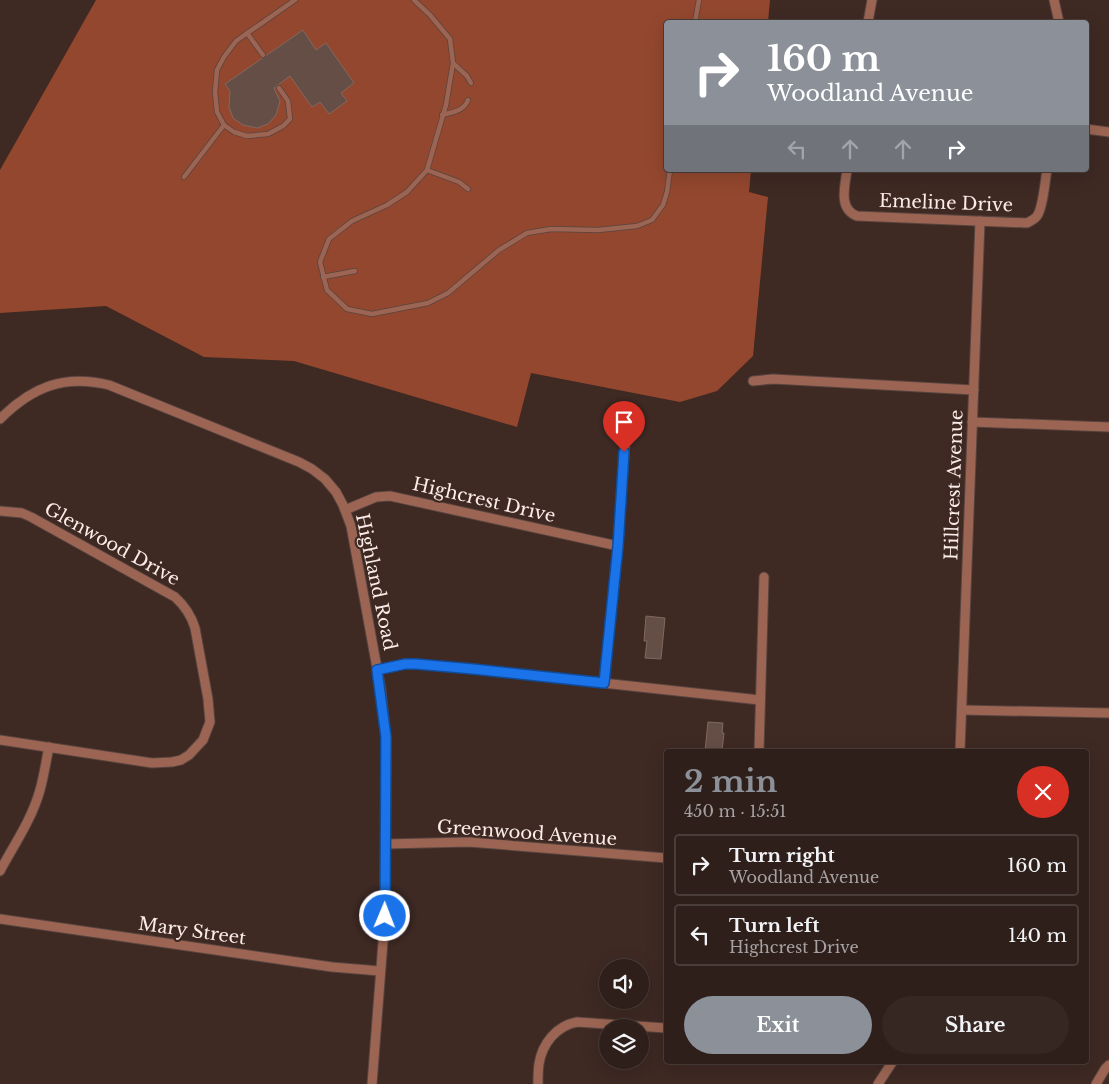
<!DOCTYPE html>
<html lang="en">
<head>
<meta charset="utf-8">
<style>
	body { margin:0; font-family:"Libre Baskerville",serif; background:#362723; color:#f1f3f6; height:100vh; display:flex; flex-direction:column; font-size:19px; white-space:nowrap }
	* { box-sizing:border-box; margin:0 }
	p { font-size:16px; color:#a7a2a2 }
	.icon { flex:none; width:28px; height:28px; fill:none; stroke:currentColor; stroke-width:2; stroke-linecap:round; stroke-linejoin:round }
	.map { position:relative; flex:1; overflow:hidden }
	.panel { position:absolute; left:664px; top:749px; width:425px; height:315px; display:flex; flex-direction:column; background:#2e1f1a; border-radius:5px; box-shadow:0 5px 20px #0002,0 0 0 1px #493d39 }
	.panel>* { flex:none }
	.guide { position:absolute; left:664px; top:20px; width:425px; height:152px; border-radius:5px; box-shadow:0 5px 20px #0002,0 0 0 1px #493d39; background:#8c9099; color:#fff; overflow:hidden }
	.fabs { position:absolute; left:599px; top:959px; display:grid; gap:10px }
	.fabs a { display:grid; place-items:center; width:50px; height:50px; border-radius:50%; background:#2e1f1a; box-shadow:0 5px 20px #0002,0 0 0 1px #493d39; font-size:25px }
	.pin { position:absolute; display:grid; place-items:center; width:42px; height:42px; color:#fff; margin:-51px -21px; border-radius:50% 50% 50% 0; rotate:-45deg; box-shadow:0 0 5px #0007 }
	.pin .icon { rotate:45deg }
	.me { position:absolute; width:55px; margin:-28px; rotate:1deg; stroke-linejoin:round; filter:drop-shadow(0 0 4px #0008) }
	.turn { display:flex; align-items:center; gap:18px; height:105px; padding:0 20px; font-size:22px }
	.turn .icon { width:65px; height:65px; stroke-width:2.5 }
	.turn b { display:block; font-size:35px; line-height:42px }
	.lanes { display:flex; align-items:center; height:48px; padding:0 20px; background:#0003; justify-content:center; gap:25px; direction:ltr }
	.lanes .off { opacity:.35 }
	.round { display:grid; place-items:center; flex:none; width:52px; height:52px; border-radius:26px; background:#362723 }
	.headline { display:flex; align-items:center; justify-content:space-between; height:85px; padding:0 20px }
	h1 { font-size:30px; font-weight:700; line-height:38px; color:#8c9099 }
	.cta { display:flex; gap:10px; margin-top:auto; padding:10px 20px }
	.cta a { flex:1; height:58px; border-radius:30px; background:#8c9099; color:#fff; font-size:20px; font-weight:700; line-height:58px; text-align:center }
	.cta a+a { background:#362723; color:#f1f3f6 }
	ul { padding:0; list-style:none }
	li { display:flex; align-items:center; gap:15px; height:62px; margin:0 10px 8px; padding:0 10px; border:2px solid #493d39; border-radius:5px }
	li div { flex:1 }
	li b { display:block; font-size:19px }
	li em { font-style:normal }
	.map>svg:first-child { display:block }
	.forest { fill:#93472e }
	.building { fill:#654e46; stroke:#816961 }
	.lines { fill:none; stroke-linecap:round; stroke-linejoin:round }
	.lane-casing { stroke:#58443f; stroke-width:6 }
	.street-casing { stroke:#58443f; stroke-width:11 }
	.lane { stroke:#9c6553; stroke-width:4.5 }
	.street { stroke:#9c6553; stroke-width:9 }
	.route-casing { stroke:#114b97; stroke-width:12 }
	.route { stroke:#1a73e8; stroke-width:9 }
	.labels { text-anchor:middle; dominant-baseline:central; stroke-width:4.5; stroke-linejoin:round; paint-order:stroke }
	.street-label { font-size:18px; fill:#fbece8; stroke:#3e2923 }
</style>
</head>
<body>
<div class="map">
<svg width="1109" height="1084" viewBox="0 0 1109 1084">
	<rect width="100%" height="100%" fill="#3e2923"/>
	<!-- forest -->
	<polygon class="forest" points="96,0 770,0 768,22 666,22 666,170 751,170 749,192 768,197 753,356 717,391 680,402 531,373 517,427 294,361 204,357 106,306 0,313 0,170"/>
	<!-- building -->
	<g class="building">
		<polygon points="303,30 316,50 326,43 354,83 341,93 347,101 329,114 320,102 312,107 290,76 274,88 280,101 276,115 268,124 257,128 243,125 233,118 229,107 230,91 225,84"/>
		<polygon points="646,616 665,618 661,659 645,658 647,641 644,641"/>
		<polygon points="708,722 723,723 722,733 724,733 722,751 705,751"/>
	</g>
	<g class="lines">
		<!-- lane casing -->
		<g class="lane-casing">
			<g id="lane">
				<polyline points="414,0 430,15 450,39 453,63 446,105 427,170 407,192 387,205 352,221 329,239 320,262 327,290 347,309 372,314 428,303 448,293 499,250 527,233 551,229 598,230 637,226 652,220 663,205 667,192 670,170"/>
				<polyline points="695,22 699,0"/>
				<polyline points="247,33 263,55"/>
				<polyline points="453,63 467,76 471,83"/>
				<polyline points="279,88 288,101 290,119 283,126 268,134 247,136 234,132 224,125 217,112 215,92 217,70 224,57 236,41 295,0"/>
				<path d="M442 115C453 112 464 111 468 100"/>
				<polyline points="427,170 459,182 468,189"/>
				<polyline points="184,177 224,125"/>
				<polyline points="323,277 355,271"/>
			</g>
		</g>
		<!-- street casing -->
		<g class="street-casing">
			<g id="street">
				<polyline points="1054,0 1059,22"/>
				<polyline points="868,22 872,0"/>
				<polyline points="1086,129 1109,132"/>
				<path d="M847 170C845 186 838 209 857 216L1027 223C1031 221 1035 219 1037 216 1043 208 1045 181 1047 170"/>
				<polyline points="753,381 773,379 974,390"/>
				<path d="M0 419C32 387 64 374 109 385L299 462 312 469 325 479 336 492 343 505 351 526 381 690 386 737 385 916 372 1084"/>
				<polyline points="972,422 1109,427"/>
				<polyline points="345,510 376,497 390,496 618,546"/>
				<path d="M0 511 22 513 31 517 175 597C185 606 191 615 195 628L208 699 210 722 203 740 189 755 181 760 172 762 152 763 0 740"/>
				<polyline points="377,670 405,664 415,664 473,669 760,700"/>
				<polyline points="604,683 618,546 627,414"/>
				<polyline points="962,710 1109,713"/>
				<polyline points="759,751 764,577"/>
				<polyline points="960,751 980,221"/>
				<polyline points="386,844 469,842 666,858"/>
				<path d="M0 871C14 845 32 819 40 790 44 776 46 761 49 747"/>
				<polyline points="0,919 332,967 380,971"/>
				<path d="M538 1084C538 1077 538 1070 539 1064 542 1044 556 1026 577 1022L666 1028"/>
				<polyline points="878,1084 893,1061"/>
				<polyline points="1096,1084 1105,1069 1109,1065"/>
			</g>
		</g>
		<!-- lane -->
		<use href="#lane" class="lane"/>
		<!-- street -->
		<use href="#street" class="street"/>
	</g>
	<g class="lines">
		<!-- route casing -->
		<g class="route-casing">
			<polyline id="route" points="385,916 386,737 377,670 405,664 416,664 473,669 604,683 618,546 624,452"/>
		</g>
		<!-- route -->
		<use href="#route" class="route"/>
	</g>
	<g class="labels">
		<!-- street labels -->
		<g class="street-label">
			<text transform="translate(946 203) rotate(2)">Emeline Drive</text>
			<text transform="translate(954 485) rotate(-88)">Hillcrest Avenue</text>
			<text transform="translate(484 500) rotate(13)">Highcrest Drive</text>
			<text transform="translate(112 544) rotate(29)">Glenwood Drive</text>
			<text transform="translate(376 582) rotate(78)">Highland Road</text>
			<text transform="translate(527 833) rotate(4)">Greenwood Avenue</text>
			<text transform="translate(192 931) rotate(8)">Mary Street</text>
		</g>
	</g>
</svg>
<div class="fabs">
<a><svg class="icon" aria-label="sound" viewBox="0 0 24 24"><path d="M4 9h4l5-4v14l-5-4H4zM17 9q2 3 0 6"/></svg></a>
<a><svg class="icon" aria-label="layers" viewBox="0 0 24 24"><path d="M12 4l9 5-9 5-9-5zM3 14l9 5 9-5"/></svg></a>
</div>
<div class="pin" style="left:624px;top:452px;background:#d93025"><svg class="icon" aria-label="arrive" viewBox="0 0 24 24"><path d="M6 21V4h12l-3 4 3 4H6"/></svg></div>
<svg class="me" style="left:385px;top:916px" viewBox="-20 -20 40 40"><circle r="17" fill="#1a73e8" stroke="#fff" stroke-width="3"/><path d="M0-11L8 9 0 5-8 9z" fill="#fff"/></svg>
<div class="guide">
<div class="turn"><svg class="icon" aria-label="right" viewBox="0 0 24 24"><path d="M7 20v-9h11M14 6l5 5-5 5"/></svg><div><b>160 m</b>Woodland Avenue</div></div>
<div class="lanes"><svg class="icon off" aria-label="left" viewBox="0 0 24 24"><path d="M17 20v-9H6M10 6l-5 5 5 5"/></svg><svg class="icon off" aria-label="ahead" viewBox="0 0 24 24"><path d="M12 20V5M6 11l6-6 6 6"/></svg><svg class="icon off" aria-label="ahead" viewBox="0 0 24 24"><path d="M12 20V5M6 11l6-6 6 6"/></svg><svg class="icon" aria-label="right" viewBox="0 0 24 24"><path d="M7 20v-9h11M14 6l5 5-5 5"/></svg></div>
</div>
<section class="panel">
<div class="headline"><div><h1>2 min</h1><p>450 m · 15:51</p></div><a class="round" style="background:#d93025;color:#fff"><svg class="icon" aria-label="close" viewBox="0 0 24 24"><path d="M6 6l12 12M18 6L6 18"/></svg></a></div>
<ul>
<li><svg class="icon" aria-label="right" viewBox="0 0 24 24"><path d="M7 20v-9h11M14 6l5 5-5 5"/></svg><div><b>Turn right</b><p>Woodland Avenue</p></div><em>160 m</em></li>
<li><svg class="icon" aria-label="left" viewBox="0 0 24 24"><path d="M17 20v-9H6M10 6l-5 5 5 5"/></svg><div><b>Turn left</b><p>Highcrest Drive</p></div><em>140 m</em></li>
</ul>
<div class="cta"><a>Exit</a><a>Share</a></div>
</section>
</div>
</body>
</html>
